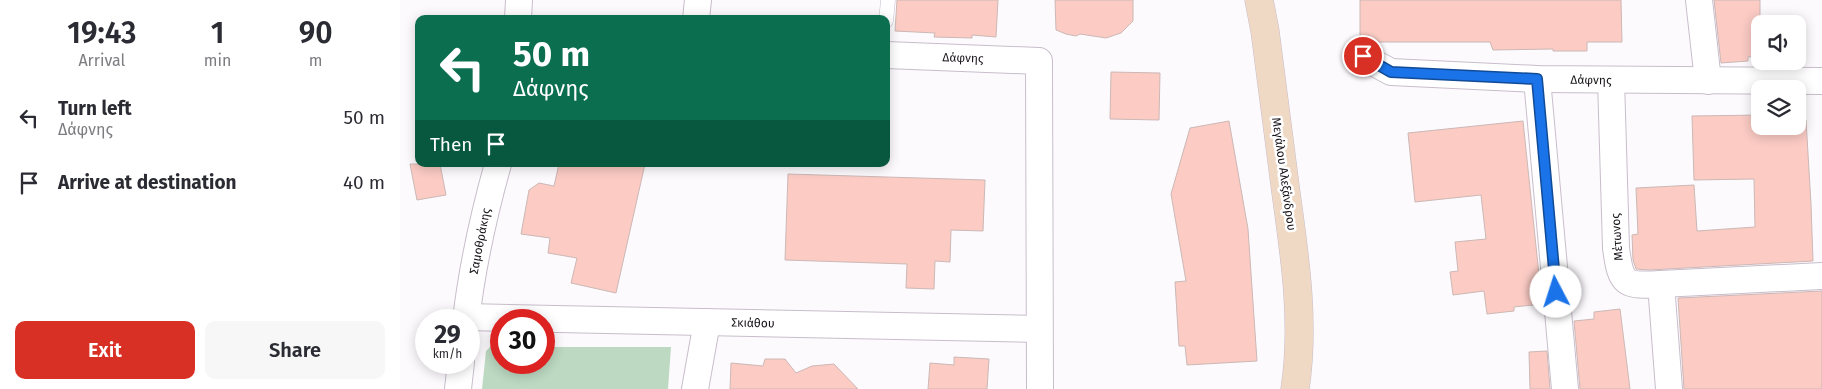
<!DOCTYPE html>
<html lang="en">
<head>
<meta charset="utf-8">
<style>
	body { margin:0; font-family:"Fira Sans",sans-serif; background:#f7f7f7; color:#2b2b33; height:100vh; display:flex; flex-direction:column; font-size:19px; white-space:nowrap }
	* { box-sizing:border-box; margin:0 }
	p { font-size:16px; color:#7c7c81 }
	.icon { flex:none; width:28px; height:28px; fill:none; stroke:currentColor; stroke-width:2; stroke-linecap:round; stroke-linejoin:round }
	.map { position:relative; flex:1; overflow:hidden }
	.drawer { display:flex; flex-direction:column; background:#fff; width:400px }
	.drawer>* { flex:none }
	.top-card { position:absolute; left:15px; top:15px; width:475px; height:152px; border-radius:10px; box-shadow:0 2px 12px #0003; background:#0b6e4f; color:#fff; overflow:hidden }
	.buttons { position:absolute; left:1351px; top:15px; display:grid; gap:10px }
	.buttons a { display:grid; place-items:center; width:55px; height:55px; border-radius:10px; background:#fff; box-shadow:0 2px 12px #0003; font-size:25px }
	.speed { position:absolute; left:15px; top:309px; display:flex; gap:10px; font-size:25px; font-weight:700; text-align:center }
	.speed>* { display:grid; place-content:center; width:65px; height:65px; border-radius:50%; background:#fff; box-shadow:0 2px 12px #0003; line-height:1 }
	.speed small { font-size:12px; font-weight:400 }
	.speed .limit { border:8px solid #d22; background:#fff; color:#111 }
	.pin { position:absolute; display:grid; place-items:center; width:42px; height:42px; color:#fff; margin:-21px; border:2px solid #fff; border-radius:50%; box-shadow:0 1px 5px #0007 }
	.me { position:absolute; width:55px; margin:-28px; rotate:355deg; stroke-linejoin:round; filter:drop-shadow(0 0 4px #0008) }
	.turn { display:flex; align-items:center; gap:18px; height:105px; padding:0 15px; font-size:22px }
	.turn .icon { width:65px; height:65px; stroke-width:2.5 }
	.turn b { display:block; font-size:35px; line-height:42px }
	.then { display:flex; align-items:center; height:48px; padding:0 15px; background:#0003; gap:10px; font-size:19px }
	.eta { display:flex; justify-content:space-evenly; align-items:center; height:85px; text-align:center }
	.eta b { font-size:30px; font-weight:600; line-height:35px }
	.cta { display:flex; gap:10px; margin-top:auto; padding:10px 15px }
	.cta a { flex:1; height:58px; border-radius:10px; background:#d93025; color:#fff; font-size:20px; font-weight:600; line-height:58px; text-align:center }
	.cta a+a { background:#f7f7f7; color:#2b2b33 }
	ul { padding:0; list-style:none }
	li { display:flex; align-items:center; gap:15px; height:65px; padding:0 15px }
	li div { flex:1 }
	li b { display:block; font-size:19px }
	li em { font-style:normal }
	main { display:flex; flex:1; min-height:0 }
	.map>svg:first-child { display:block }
	.green { fill:#bdd9c2 }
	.building { fill:#fbcbc4; stroke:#ccb8b5 }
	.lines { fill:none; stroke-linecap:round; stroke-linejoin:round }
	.lane-casing { stroke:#c8bdcb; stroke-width:15 }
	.street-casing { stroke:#c8bdcb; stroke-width:28 }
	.secondary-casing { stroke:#c8bdcb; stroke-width:29 }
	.lane { stroke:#fff; stroke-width:14 }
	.street { stroke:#fff; stroke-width:26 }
	.secondary { stroke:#efd9c4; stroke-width:28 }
	.route-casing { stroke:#114b97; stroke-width:12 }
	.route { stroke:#1a73e8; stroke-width:9 }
	.labels { text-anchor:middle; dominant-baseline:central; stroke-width:5; stroke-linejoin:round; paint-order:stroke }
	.street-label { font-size:12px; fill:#171318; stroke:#fff }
</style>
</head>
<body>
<main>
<section class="drawer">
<div class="eta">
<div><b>19:43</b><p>Arrival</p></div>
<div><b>1</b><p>min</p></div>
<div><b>90</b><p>m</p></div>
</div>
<ul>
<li><svg class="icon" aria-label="left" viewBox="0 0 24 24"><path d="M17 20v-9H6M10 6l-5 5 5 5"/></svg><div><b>Turn left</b><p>Δάφνης</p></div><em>50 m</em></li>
<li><svg class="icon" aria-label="arrive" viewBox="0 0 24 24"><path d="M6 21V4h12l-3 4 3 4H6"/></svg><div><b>Arrive at destination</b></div><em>40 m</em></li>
</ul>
<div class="cta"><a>Exit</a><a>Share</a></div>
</section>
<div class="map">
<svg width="1422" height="389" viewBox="0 0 1422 389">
	<rect width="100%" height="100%" fill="#fdfafe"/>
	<!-- green -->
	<polygon class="green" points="91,346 101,346 101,362 144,362 144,347 271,347 268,389 82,389 86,351"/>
	<!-- building -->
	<g class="building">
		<polygon points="497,0 598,0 596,37 572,35 572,38 534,37 535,33 495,31"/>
		<polygon points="655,0 733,0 733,21 721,33 706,38 680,34 676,36 666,34 656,30"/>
		<polygon points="960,0 1221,0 1222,42 1187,42 1187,51 1153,51 1153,49 1093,50 1090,42 960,42"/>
		<polygon points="1314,0 1360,0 1360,56 1348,57 1348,61 1321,63"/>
		<polygon points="711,72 760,73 759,120 710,119"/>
		<polygon points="1360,115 1360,126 1398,126 1398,121 1406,120 1411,204 1413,261 1249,270 1236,269 1233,260 1232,235 1238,234 1236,188 1294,185 1297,231 1355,227 1354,179 1294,180 1292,116"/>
		<polygon points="829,121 848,229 857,361 787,365 785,346 779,346 775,282 786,281 771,194 790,128"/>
		<polygon points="1123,121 1142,304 1114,307 1114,311 1087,314 1084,291 1053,295 1050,272 1058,271 1055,242 1086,239 1081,195 1015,202 1008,133"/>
		<polygon points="10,164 40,164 46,195 17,200"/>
		<polygon points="159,164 245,164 216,293 171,283 177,258 148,253 150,238 121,234 129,190 139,183 154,186"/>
		<polygon points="388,174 585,180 583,231 551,230 550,262 535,261 534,289 506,288 507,264 385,260"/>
		<polygon points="1422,291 1422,389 1284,389 1278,298"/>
		<polygon points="1220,309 1230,389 1180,389 1174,321 1194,319 1194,312"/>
		<polygon points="1147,351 1150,389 1130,389 1129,352"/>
		<polygon points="554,357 589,359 587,389 528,389 530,363 554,365"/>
		<polygon points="365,359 385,359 396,373 412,366 434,364 458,389 330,389 331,363 363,366"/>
	</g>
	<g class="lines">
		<!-- lane casing -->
		<g class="lane-casing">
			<polyline id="lane" points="486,21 488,0"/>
		</g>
		<!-- street casing -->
		<g class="street-casing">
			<g id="street">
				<polyline points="1299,0 1308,81"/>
				<polyline points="118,19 119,0"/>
				<polyline points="296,19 298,0"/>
				<polyline points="486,55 639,61 640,389"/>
				<polyline points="963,57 991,72 1137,79 1422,81"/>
				<polyline points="1137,79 1165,389"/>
				<path d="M1211 80 1216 248C1221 286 1225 286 1261 284L1269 389"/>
				<polyline points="1261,284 1422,276"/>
				<polyline points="66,317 639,329"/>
				<path d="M66 320C72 268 84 214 98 164"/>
				<polyline points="58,389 61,362"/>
				<polyline points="295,389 307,322"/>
			</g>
		</g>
		<!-- secondary casing -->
		<g class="secondary-casing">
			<path id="secondary" d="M859 0 865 31C872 85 879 139 886 193 895 257 905 324 895 389"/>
		</g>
		<!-- lane -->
		<use href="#lane" class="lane"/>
		<!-- street -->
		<use href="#street" class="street"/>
		<!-- secondary -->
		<use href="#secondary" class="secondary"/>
	</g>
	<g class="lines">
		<!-- route casing -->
		<g class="route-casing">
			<polyline id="route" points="963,56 991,72 1137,79 1156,292"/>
		</g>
		<!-- route -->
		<use href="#route" class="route"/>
	</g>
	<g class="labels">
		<!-- street labels -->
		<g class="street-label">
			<text transform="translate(563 58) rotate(2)">Δάφνης</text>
			<text transform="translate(1191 80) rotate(1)">Δάφνης</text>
			<text transform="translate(884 174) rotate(82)">Μεγάλου Αλεξάνδρου</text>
			<text transform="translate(1217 237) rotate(-94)">Μέτωνος</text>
			<text transform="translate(80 241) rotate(-79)">Σαμοθράκης</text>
			<text transform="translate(353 323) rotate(1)">Σκιάθου</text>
		</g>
	</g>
</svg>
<div class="buttons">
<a><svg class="icon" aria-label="sound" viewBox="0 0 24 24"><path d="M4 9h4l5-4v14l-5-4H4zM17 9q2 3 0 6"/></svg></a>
<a><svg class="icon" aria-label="layers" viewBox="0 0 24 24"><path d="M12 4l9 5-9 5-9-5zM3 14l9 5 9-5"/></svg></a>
</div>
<div class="speed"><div>29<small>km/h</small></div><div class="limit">30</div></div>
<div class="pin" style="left:963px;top:56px;background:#d93025"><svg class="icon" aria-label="arrive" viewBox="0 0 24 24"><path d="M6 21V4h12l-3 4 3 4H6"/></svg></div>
<svg class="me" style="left:1156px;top:292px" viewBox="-20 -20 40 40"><circle r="19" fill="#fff"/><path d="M0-13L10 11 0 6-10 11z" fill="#1a73e8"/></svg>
<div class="top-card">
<div class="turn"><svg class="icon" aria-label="left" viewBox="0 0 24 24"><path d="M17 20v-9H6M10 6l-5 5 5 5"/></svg><div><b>50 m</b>Δάφνης</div></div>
<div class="then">Then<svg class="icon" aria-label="arrive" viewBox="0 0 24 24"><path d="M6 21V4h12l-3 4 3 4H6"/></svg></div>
</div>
</div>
</main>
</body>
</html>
